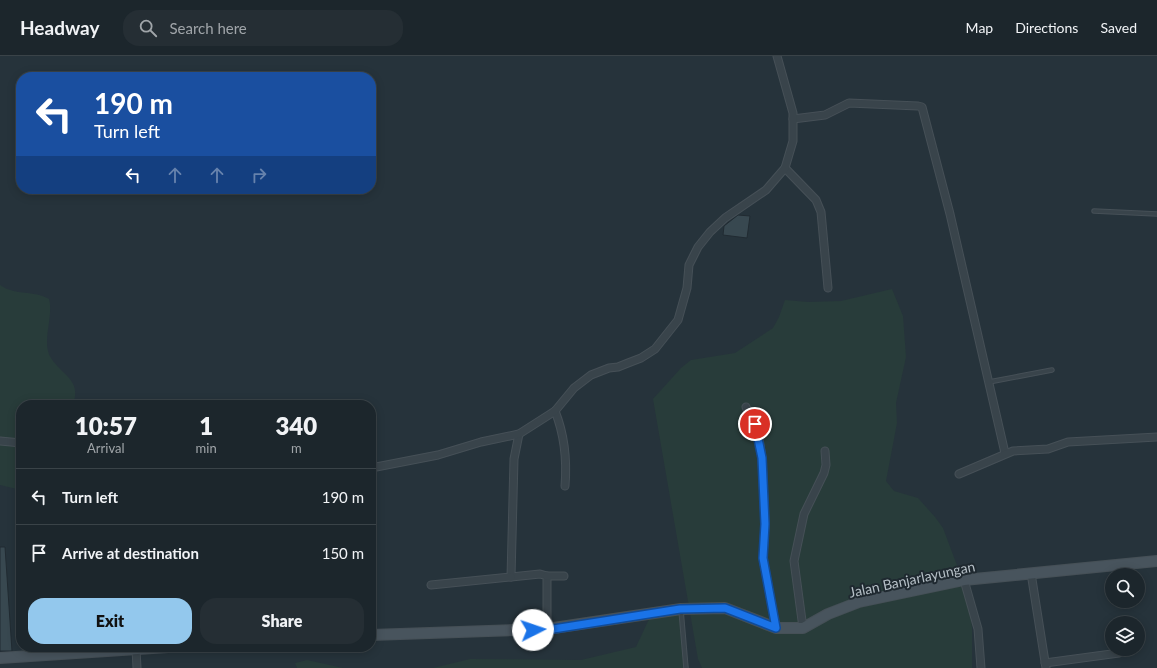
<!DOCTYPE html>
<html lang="en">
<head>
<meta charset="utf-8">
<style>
	body { margin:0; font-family:Lato,sans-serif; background:#252e34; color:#f1f3f6; height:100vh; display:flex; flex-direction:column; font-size:15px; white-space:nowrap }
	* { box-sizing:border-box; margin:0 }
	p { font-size:13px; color:#a0a5a9 }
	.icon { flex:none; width:22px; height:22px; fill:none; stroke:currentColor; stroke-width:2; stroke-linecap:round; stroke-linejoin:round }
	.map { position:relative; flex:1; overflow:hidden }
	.details { position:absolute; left:16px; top:344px; width:360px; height:252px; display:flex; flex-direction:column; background:#1c262c; border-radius:16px; box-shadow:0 2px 10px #0003,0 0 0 1px #3a4348 }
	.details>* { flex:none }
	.guide { position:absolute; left:16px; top:16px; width:360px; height:122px; border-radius:16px; box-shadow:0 2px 10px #0003,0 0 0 1px #3a4348; background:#1a4fa0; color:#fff; overflow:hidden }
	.tools { position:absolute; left:1105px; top:512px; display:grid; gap:8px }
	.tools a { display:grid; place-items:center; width:40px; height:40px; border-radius:50%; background:#1c262c; box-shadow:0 2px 10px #0003,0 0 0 1px #3a4348; font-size:20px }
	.pin { position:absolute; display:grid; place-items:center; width:34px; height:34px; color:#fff; margin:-17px; border:2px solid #fff; border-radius:50%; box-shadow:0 1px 4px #0007 }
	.me { position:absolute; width:44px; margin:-22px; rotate:86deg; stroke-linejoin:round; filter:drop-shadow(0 0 3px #0008) }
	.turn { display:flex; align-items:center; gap:14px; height:84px; padding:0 12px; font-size:18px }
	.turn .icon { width:52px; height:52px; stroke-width:2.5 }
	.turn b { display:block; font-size:28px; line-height:34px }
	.lanes { display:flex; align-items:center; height:38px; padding:0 12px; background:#0003; justify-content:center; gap:20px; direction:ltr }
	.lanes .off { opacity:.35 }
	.eta { display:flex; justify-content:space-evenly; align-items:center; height:68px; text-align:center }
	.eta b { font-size:24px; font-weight:800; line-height:28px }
	.action { display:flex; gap:8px; margin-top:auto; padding:8px 12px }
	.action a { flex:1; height:46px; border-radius:16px; background:#93c8ed; color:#111; font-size:16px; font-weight:800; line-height:46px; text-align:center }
	.action a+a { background:#252e34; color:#f1f3f6 }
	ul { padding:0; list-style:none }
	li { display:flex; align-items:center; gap:12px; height:56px; padding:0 12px; border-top:1px solid #3a4348 }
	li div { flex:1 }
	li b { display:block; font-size:15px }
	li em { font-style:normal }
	header { display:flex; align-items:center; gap:24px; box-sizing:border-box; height:56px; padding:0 20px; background:#1c262c; border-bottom:1px solid #3a4348 }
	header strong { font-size:19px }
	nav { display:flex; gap:22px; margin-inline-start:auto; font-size:14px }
	.search { width:280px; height:36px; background:#252e34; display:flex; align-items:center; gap:10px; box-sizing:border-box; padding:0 14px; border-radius:16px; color:#a0a5a9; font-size:15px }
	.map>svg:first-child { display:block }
	.green { fill:#283c3a }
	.building { fill:#384850; stroke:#212b32 }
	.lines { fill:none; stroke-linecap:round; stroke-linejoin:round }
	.lane-casing { stroke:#465057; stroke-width:5.5 }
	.street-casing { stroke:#465057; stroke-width:9 }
	.secondary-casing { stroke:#465057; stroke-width:12 }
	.lane { stroke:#39444b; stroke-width:3.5 }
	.street { stroke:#39444b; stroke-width:7 }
	.secondary { stroke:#48545d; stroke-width:10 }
	.route-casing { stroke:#114b97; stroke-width:10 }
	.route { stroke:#1a73e8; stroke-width:7 }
	.labels { text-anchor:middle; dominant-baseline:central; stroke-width:4; stroke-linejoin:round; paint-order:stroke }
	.street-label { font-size:14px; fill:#b5bfc6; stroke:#1f2930 }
</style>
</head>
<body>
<header>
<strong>Headway</strong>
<div class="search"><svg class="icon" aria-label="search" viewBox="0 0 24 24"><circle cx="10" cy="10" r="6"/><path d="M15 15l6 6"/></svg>Search here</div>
<nav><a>Map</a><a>Directions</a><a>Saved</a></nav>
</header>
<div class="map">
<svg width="1157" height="612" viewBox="0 0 1157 612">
	<rect width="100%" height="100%" fill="#26333b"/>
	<!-- green -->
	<g class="green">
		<path d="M0 229C15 240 34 234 49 243 54 260 41 286 51 302 62 320 82 323 73 349H21V434L0 429Z"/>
		<polygon points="892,233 903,260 906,301 896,347 897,367 886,425 894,435 918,442 935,461 943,472 967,536 972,571 972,612 702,612 698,603 653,343 681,312 691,304 735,297 773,272 779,261 785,244 808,246 841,245"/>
		<polygon points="680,554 689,612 433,612 470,603 581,604 636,591 650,561"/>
		<polygon points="307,604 343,612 297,612 295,607"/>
	</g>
	<!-- building -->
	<g class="building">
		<polygon points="738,159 750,160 747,182 723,179 724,170"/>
		<polygon points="0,491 5,491 12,595 0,595"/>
	</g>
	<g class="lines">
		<!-- lane casing -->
		<g class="lane-casing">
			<g id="lane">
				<polyline points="1094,155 1157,158"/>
				<polyline points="989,326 1052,314"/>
				<polyline points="681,554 686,612"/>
			</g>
		</g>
		<!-- street casing -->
		<g class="street-casing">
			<g id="street">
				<polyline points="793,63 825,59 849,47 918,50 922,51 950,158 1005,397"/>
				<polyline points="785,112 816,144 821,156 828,232"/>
				<polyline points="746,351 759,382 762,402 765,468 763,502 776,572"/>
				<path d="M555 355C565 380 567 405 565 430"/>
				<polyline points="519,378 514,403 511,521 540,518 547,520 547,573"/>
				<polyline points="0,385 21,387"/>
				<polyline points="371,412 438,399 481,386 519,378 555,355 574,332 591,319 609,312 618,311 628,307 641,302 655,293 678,264 687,232 689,209 698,191 710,176 725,162 766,134 785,112 793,85 793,57 777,0"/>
				<polyline points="959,418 1013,395 1048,393 1068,386 1157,381"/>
				<polyline points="1031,517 1046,612"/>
				<polyline points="547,520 564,520"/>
				<polyline points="964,524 978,573 981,612"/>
				<polyline points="431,529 511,521"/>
				<polyline points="803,572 794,505 804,458 824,417 826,409 825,395"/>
				<polyline points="136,593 137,612"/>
				<polyline points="1045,607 1119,597"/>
			</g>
		</g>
		<!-- secondary casing -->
		<g class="secondary-casing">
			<g id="secondary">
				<polyline points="371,579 547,573 681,553 725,552 776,572 803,572 828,558 859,546 964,524 1157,505"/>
				<polyline points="0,602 168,591"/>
			</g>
		</g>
		<!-- lane -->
		<use href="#lane" class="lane"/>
		<!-- street -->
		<use href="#street" class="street"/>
		<!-- secondary -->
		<use href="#secondary" class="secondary"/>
	</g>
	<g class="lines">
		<!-- route casing -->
		<g class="route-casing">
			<polyline id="route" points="533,574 547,574 680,553 725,552 776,572 763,502 765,468 762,402 755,368"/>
		</g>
		<!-- route -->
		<use href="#route" class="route"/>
	</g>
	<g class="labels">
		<!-- street labels -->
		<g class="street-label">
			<text transform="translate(912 523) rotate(-12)">Jalan Banjarlayungan</text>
		</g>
	</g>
</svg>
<div class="tools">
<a><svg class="icon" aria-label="search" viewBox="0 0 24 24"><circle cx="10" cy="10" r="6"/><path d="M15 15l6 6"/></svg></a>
<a><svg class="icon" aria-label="layers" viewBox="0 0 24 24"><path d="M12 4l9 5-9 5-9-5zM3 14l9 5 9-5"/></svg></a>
</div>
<div class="pin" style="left:755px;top:368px;background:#d93025"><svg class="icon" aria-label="arrive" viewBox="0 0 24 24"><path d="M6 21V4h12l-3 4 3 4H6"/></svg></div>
<svg class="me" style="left:533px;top:574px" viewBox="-20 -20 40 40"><circle r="19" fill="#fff"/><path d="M0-13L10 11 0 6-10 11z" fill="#1a73e8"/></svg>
<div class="guide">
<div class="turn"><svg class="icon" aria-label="left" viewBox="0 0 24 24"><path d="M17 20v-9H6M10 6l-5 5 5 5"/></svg><div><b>190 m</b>Turn left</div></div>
<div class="lanes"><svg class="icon" aria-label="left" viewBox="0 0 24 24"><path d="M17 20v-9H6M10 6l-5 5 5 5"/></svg><svg class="icon off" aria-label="ahead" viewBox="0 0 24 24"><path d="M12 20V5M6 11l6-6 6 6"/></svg><svg class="icon off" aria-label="ahead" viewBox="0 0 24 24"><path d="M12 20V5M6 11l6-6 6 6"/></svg><svg class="icon off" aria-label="right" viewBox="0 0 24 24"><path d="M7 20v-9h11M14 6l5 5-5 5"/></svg></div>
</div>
<section class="details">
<div class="eta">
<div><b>10:57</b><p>Arrival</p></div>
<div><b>1</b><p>min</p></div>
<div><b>340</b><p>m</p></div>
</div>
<ul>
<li><svg class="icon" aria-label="left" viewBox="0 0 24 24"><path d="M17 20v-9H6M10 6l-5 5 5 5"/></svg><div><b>Turn left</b></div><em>190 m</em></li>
<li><svg class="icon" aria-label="arrive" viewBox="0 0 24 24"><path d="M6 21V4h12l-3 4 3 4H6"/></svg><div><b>Arrive at destination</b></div><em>150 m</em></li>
</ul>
<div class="action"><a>Exit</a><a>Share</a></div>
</section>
</div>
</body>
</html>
